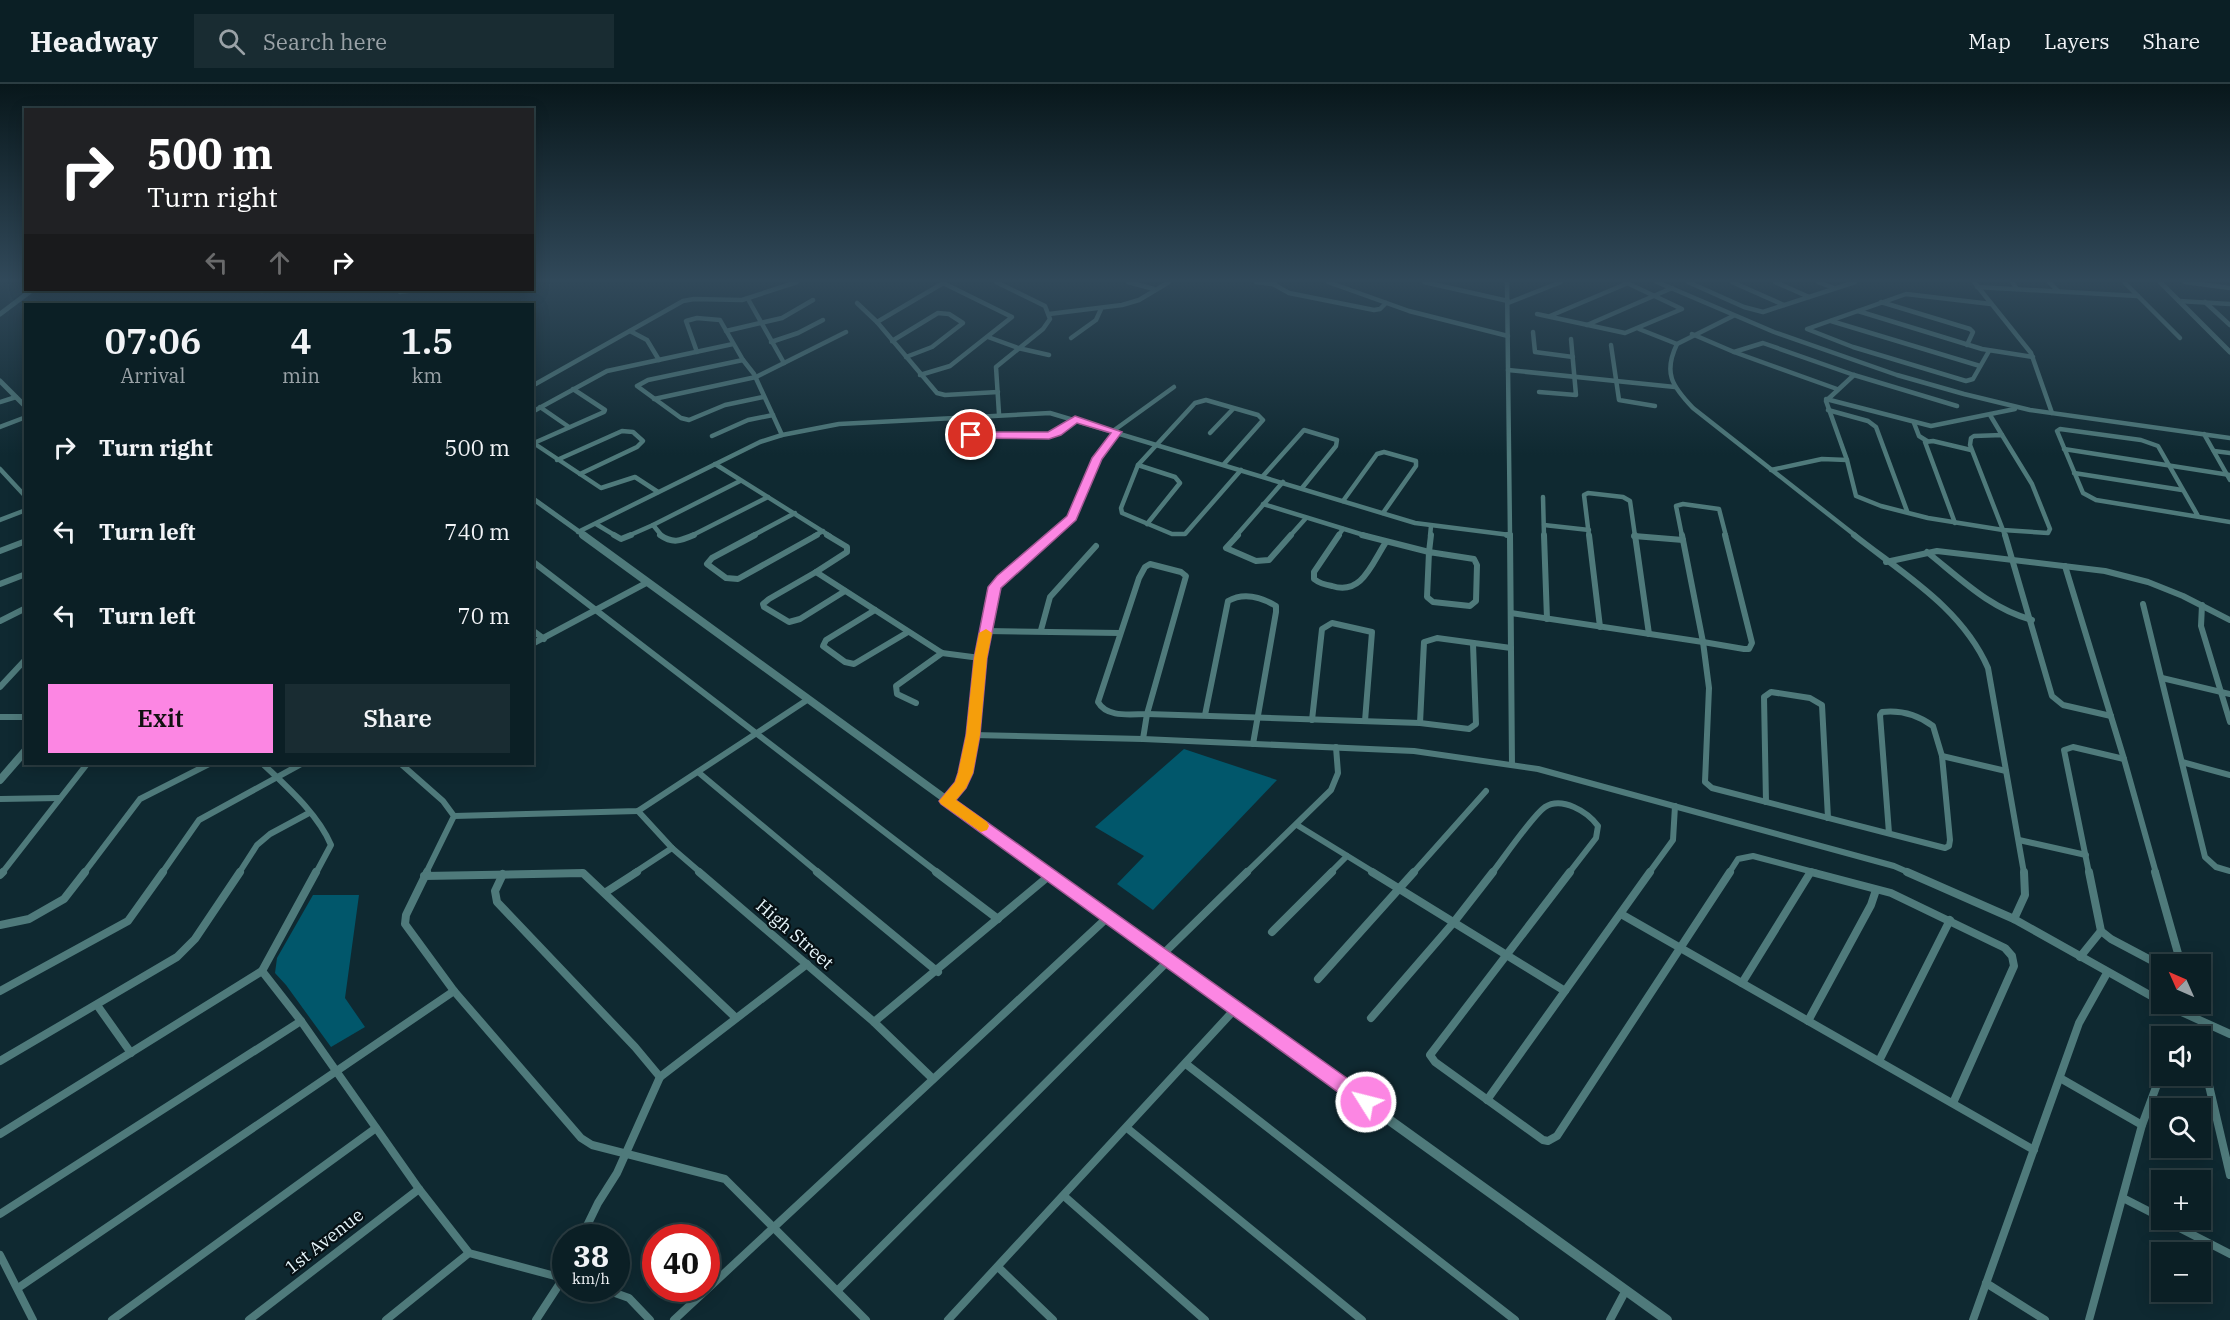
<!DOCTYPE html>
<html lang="en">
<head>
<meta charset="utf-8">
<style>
	body { margin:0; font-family:"IBM Plex Serif",serif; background:#192c32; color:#f1f3f6; height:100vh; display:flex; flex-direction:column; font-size:22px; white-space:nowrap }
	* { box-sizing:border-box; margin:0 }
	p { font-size:20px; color:#9aa2a7 }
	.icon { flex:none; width:33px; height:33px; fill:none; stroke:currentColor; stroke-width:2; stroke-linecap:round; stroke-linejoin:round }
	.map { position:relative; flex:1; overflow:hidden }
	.side { position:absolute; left:24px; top:219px; width:510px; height:462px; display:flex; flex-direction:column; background:#0b1f25; border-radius:0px; box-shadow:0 3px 15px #0003,0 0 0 2px #2b3d42 }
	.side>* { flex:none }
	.banner { position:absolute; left:24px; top:24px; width:510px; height:183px; border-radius:0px; box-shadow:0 3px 15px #0003,0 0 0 2px #2b3d42; background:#202124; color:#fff; overflow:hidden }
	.needle { width:39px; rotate:315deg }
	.fabs { position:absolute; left:2151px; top:870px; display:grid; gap:12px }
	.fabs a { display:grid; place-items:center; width:60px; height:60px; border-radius:0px; background:#0b1f25; box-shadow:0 3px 15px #0003,0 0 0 2px #2b3d42; font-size:30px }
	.speed { position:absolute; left:552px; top:1140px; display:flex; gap:12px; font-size:30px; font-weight:700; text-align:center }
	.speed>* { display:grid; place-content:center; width:78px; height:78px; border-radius:50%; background:#0b1f25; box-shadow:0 3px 15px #0003,0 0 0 2px #2b3d42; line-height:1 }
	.speed small { font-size:15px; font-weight:400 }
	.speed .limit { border:9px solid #d22; background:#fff; color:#111 }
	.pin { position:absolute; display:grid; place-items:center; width:51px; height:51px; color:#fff; margin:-26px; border:3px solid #fff; border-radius:50%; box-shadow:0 2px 6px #0007 }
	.me { position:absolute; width:66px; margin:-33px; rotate:306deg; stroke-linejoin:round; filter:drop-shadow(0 0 4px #0008) }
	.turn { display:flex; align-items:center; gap:21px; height:126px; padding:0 24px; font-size:27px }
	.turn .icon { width:78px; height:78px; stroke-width:2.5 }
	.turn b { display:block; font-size:42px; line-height:51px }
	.lanes { display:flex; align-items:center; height:57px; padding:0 24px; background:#0003; justify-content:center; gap:30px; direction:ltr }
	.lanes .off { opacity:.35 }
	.eta { display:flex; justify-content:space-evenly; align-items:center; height:102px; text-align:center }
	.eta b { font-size:36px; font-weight:600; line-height:42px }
	.cta { display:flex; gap:12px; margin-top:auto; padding:12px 24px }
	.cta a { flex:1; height:69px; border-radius:0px; background:#fc86e3; color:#111; font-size:24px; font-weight:600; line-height:69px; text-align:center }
	.cta a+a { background:#192c32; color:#f1f3f6 }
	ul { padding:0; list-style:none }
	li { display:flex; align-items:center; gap:18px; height:84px; padding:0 24px }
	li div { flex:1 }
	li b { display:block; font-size:22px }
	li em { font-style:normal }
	header { display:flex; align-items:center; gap:36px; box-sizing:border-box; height:84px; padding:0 30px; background:#0b1f25; border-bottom:2px solid #2b3d42 }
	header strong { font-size:28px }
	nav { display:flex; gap:33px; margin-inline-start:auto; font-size:21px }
	.search { width:420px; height:54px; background:#192c32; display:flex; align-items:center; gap:15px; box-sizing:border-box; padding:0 21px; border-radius:0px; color:#9aa2a7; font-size:22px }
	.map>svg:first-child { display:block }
	.green { fill:#01576b }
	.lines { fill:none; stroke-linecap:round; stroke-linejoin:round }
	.minor-far2 { stroke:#4f7a7b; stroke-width:4.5 }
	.minor-far1 { stroke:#4f7a7b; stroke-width:6 }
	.minor { stroke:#4f7a7b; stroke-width:8 }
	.tertiary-far2 { stroke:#4f7a7b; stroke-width:5 }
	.tertiary-far1 { stroke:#4f7a7b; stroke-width:8 }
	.tertiary { stroke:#4f7a7b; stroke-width:10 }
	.route { fill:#fc86e3; stroke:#a45794; stroke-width:1.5 }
	.slow { fill:#f59e0b }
	.labels { text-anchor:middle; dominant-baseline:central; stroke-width:4.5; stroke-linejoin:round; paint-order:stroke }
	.near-street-label { font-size:18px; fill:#e5f4f9; stroke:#061014 }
</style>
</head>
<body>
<header>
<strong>Headway</strong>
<div class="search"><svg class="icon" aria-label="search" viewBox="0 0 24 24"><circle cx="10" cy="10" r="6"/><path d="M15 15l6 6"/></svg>Search here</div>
<nav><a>Map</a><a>Layers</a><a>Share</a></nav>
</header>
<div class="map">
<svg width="2230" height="1236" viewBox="0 0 2230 1236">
	<rect width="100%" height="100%" fill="#0f2931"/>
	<!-- green -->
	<g class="green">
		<polygon points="1184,665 1277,696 1153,826 1117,800 1144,772 1095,743"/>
		<polygon points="313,811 359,811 345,914 365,943 331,963 286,901 275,889 277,874"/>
	</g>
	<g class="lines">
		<!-- minor-far2 -->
		<g class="minor-far2">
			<polyline points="996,198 1045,222 1050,235 1043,245 996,283 999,330"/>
			<polyline points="1128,198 1154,205"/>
			<polyline points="1256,198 1273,200"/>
			<polyline points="1275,198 1273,200 1289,209 1374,226 1380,225 1386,219"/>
			<polyline points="1328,198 1409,227 1508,252"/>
			<polyline points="1424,198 1508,217"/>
			<polyline points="1507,198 1510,452"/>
			<polyline points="1657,198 1774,248 1897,291 1964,310 2030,326 2230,354"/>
			<polyline points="1688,198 1744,223 1763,228 1855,198"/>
			<polyline points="1732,198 1784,221"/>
			<polyline points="1775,198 1809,213"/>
			<polyline points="1818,198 1834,204"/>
			<polyline points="1974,198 2031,269 2052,329"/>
			<polyline points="2012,198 2017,205"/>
			<polyline points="2049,198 2058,207"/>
			<polyline points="2124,198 2180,254"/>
			<polyline points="2185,198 2230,204"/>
			<polyline points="1977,203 2138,212"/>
			<polyline points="259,206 262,207"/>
			<polyline points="404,206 400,208 415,206"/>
			<polyline points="748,215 784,279"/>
			<polyline points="2179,217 2230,220"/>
			<polyline points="1881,218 1970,245 1973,248 1967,261"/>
			<polyline points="2205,218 2230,241"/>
			<polyline points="857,219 877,238 937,309 945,311 998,308"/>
			<polyline points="1508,219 1561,198"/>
			<polyline points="1858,227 1982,265 2033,273"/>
			<polyline points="1049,230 1122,221 1139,216 1169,198"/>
			<polyline points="1537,230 1625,249 1682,225 1625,198"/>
			<polyline points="1550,232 1628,199"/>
			<path d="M1733 232 1677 260C1663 289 1672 302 1693 324L1856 452"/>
			<polyline points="1831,237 1980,282"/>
			<polyline points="877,238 945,198"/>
			<polyline points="1587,241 1672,204"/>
			<polyline points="1639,245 1677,260"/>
			<polyline points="630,247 647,256 659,276"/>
			<polyline points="726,247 782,234 813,216"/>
			<polyline points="1533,248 1535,268 1573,273"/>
			<polyline points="1692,250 1734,268 1763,259 1854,291 1957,322"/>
			<polyline points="988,253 1018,264 1049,271"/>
			<polyline points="1071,254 1096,236 1101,225"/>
			<polyline points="892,257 938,229 949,230 963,239 932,263 906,273"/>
			<polyline points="771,258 798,249 823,236"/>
			<polyline points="1611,261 1619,316 1655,322"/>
			<polyline points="1989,267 1973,295 1966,297 1853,263 1807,245 1906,210 1991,220"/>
			<polyline points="697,268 686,237 697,234 720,236 743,276 754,290 782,351"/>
			<polyline points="1734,268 1837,305"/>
			<polyline points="743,276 648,296 637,302 681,334 689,336 725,321 763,313"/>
			<polyline points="1508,286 1675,303"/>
			<polyline points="920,291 950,282 1012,233 943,199"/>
			<polyline points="1854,291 1826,317 1847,376 1856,412 1881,422 1928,434 2003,446"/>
			<polyline points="532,302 683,217 694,215 742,216 797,198"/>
			<polyline points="1539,308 1576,311 1571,255"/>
			<polyline points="654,315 756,293 846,248"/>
			<polyline points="1826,315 1931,342 2015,325"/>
			<polyline points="0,318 16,313"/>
			<polyline points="540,323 569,343"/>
			<polyline points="1828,326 1868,337 1876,343 1907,427"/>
			<polyline points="532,328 607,287 733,260"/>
			<polyline points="1990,331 2002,351"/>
			<polyline points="961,332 969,350 975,352 1049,352 1057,349 1075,335"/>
			<polyline points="1914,339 1919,352 1927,357"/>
			<polyline points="0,343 26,333"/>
			<polyline points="1113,347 1174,303"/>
			<polyline points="1210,349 1233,325"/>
			<polyline points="2204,350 2230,396"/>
			<polygon points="2002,351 2032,400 2050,445 2048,449 2003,446 1970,361 1971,354 1974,352"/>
			<polyline points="712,352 748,336 773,331"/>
			<polyline points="532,358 601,404 635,393 658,408"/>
			<polyline points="534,359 604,328 605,326 573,305"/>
			<polyline points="2064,365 2230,391"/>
			<polyline points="2214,367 2230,369"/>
			<polyline points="557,376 622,347 633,348 643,357 637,363 580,390"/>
			<polyline points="715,380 830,452"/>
			<polyline points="1224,380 1263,336 1258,331 1206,316 1195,319 1138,381 1121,424 1122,429 1172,450 1185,450 1241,386"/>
			<polyline points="1138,381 1175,393 1180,399 1147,440"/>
			<polyline points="0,385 26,413"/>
			<polyline points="1771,386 1822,375 1847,376"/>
			<polyline points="2074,389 2182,406"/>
			<polyline points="1263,392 1304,346 1337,356 1336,362 1302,404"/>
			<polyline points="1543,413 1544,452"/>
			<polyline points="1343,417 1377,370 1384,368 1416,377 1416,382 1383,429"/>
			<polyline points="1263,420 1367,452"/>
			<polyline points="2198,432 2158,362 2141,356 2060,345 2057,347 2083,409 2096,416 2230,438"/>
			<polyline points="0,436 26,426"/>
			<polyline points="1955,439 1925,358 1933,357 1971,366"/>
			<polyline points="596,440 616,452"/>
			<polyline points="1544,441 1589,446"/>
			<polyline points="2003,446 2005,452"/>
			<polyline points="578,448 760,358 782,351 839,340 1050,329 1415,439 1510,451"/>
			<polyline points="628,452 653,441"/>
			<polyline points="662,452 653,441 740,397"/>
			<polyline points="691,452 768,413"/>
			<polyline points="752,452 795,429"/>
			<polyline points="814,452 823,447"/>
			<polyline points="1051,452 1072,434 1097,374 1117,348"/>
			<polyline points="1236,452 1283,398"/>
			<polyline points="1290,452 1306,434"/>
			<polyline points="1338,452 1343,445"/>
			<polyline points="1430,452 1431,442"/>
			<polyline points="1589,452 1584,411 1588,409 1623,413 1630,417 1635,452"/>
			<polyline points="1682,452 1676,422 1683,420 1719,425 1726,452"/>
		</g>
		<!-- minor-far1 -->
		<g class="minor-far1">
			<polyline points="614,451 621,455 631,451"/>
			<path d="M660 451C673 460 680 457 694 451"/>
			<polyline points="755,451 712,474 707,480 726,494 738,495 817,451"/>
			<polyline points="827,451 847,463 847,468 816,488 942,569 980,574"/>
			<polyline points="1238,451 1226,464 1256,477 1269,476 1291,451"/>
			<path d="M1339 451 1314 488V495C1319 499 1326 501 1332 502 1362 512 1372 479 1386 458"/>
			<polyline points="1362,451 1429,468"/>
			<polyline points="1507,451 1510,451"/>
			<polyline points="1510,451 1512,681"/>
			<polyline points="1544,451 1547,535"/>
			<polyline points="1589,451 1600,543"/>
			<polyline points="1635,451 1649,550"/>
			<polyline points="1682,451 1703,558"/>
			<path d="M1854 451C1903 490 1962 524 1988 584L2024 789"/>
			<polyline points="2005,451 2052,612 2063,621 2111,632"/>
			<polyline points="1634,452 1683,456"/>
			<polyline points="0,467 26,457"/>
			<polygon points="1429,468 1474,475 1477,481 1476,517 1470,522 1433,518 1427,513"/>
			<polyline points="1429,468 1431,451"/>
			<path d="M1927 468C1961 495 1989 524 2032 536"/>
			<polyline points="532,477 938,789"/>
			<polyline points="1886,478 1937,467 2105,487 2148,498 2183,512 2230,536"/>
			<path d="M1150 480 1181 488 1186 492 1147 630C1130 630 1107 634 1098 618L1139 494 1145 483Z"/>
			<polyline points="2065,482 2124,675 2156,789"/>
			<polyline points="816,488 769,515 763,520 764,523 789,538 800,535 845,507"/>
			<polyline points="0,500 26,490"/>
			<polyline points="2143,520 2205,773 2216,783 2230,787"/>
			<polyline points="2202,521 2201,542 2230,638"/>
			<polyline points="875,526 826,556 823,562 845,578 854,580 908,548"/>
			<polyline points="1511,529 1703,558"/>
			<polyline points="0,537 26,524"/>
			<polyline points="532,546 544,555"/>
			<polyline points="1041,546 1050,513 1096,462"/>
			<polyline points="986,547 1120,549"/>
			<polyline points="1703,558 1744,565 1749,565 1752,559 1725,451"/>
			<path d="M1703 558 1709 604 1705 698 1712 704 1945 764 1949 762 1950 756 1942 672 1933 642C1918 631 1900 626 1882 628L1880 631 1889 749"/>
			<polyline points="532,560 648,498"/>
			<polyline points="2162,594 2230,610"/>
			<polyline points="0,603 26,575"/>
			<polyline points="916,619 897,610 896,602 942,569"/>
			<polyline points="1147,630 1420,639 1469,645 1476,640 1473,560"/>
			<path d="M1205 631 1228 517C1244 508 1261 513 1276 522V528L1253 660"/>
			<polyline points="0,633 26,633"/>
			<polyline points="1312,636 1322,545 1332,539 1372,548 1365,637"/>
			<polyline points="1420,639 1424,558 1437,554 1511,564"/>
			<polyline points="973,651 1143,655 1414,667 1538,685 1894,782 1910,789"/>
			<polyline points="1143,655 1147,630"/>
			<polyline points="1942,672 2006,687"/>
			<polyline points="2182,678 2230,691"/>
			<path d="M263 680C287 703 318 730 331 761L316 789"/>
			<polyline points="401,680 443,717 454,732 426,789"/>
			<polyline points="698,688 819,789"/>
			<polyline points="0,715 60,714"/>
			<polyline points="946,717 961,700 966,689 973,651 980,574 995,503 1001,494 1052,451"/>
			<polyline points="1766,718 1764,613 1771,608 1810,614 1822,621 1828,734"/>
			<polyline points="638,727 672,764 701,789"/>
			<polyline points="454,732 638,727 807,616"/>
			<polyline points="1297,741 1375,789"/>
			<polyline points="2019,756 2086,771"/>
			<polyline points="2,789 87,680"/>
			<polyline points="84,789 140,715 209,680"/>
			<polyline points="162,789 199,736 301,680"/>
			<polyline points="239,789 257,761 270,750 309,729"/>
			<polyline points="634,789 672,764"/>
			<polyline points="1246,789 1331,706 1338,689 1336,663"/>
			<polyline points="1330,789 1347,772"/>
			<polyline points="1413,789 1486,707"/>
			<path d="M1492 789C1503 775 1533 731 1545 723 1562 712 1588 728 1598 742L1596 754 1569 789"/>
			<polyline points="1649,789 1673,756 1675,722"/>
			<polyline points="1729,789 1738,775 1753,772 1817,789"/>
			<polyline points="2089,789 2064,666 2073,663 2124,675"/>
		</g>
		<!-- minor -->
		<g class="minor">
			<polyline points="427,788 406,831 405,840 454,907 581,1054 592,1061 725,1095 866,1236"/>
			<polyline points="699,788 874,938 933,995"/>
			<polyline points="817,788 938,888"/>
			<polyline points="936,788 998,835"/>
			<polyline points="1372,788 1565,907"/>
			<polyline points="1570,788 1430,971 1435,978 1543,1056 1548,1057 1557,1052 1730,788"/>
			<polyline points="1811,788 1891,809 2005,864 2012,872 2014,882 1953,1019"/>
			<polyline points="1907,788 2014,835 2162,918"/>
			<polyline points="2089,788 2101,847 2111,855 2162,882"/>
			<polyline points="2155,788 2181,880"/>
			<polyline points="503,790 495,807 497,818 635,963 660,993 807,880"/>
			<polyline points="0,791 3,788"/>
			<polyline points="424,792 583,789 736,934"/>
			<polyline points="606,808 637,788"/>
			<polyline points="1621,830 2034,1066"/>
			<polyline points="2014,835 2025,811 2024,788"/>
			<polyline points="0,841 29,835 64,815 85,788"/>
			<polyline points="1272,848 1332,788"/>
			<polyline points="1162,871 1247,788"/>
			<polyline points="2080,873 2101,847"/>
			<polyline points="262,887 301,937 419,1105 469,1169 566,1195"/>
			<polyline points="1318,895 1414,788"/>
			<polyline points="1742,899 1810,789"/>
			<polyline points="0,907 128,837 163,788"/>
			<polyline points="2164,920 2230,950"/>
			<polyline points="97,921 131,969"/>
			<polyline points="1371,934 1454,838 1493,788"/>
			<polyline points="1808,937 1871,821 1876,806"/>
			<polyline points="874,938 1050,791"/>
			<polyline points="0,977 177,873 195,855 240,788"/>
			<polyline points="1879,977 1950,836"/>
			<polyline points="1186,980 1515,1236"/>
			<polyline points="2200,982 2207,993 2230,1091"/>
			<polyline points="2060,994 2142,1041"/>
			<polyline points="1487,1016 1650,788"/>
			<polyline points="1127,1044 1362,1236"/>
			<polyline points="0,1050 262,887 316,788"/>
			<polyline points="1064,1112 1205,1236"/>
			<polyline points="2123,1114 2162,1134"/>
			<polyline points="0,1130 301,937"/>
			<polyline points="2164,1136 2230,1170"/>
			<polyline points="581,1154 598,1119 617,1089 660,993"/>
			<polyline points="0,1171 33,1236"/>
			<polyline points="998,1183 1053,1236"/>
			<polyline points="1986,1199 2045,1236"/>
			<polyline points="18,1204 454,907"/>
			<polyline points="601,1204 629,1214 650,1236"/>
			<polyline points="838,1206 1169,876"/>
			<polyline points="112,1236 376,1044"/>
			<polyline points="249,1236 419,1105"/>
			<polyline points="386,1236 469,1169"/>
			<polyline points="536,1236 566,1190"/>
			<polyline points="674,1236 1109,832"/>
			<polyline points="948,1236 1236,924"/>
			<polyline points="1610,1236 1626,1206"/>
			<polyline points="1973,1236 2079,939 2107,889"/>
			<polyline points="2089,1236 2142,1041 2162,987"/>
		</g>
		<!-- tertiary-far2 -->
		<g class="tertiary-far2">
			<polyline points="2160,198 2230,268"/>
			<polyline points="0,230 32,206"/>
			<polyline points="0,297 26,323"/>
			<polyline points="532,414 585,452"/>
		</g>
		<!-- tertiary-far1 -->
		<g class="tertiary-far1">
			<polyline points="583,451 1047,789"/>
			<polyline points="0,696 26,666"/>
		</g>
		<!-- tertiary -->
		<polyline class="tertiary" points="1045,788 1667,1236"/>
	</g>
	<!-- sky -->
	<linearGradient id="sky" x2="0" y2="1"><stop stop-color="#08171b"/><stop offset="0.53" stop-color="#31495a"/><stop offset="1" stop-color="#31495a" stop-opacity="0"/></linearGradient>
	<rect width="2230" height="371" fill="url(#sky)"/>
	<!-- route -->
	<polygon class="route" points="1075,332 1122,348 1102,375 1076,436 1001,504 987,574 980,651 973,689 966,704 956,716 1372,1012 1375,1018 1372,1024 1366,1027 1360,1024 941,720 939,717 955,698 958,689 966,651 974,574 988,503 997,492 1067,432 1092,374 1111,349 1077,339 1061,351 1049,355 971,354 966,351 971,348 1048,348"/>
	<!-- slow -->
	<polygon class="slow" points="986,545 992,549 987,574 980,651 973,689 966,704 956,716 987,738 989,742 987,746 981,748 941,720 939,717 955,698 958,689 966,651 974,574 979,549"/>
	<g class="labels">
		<!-- near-street labels -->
		<g class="near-street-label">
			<text transform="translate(795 850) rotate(41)">High Street</text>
			<text transform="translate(324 1157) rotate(-38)">1st Avenue</text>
		</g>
	</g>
</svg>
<div class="fabs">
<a><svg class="needle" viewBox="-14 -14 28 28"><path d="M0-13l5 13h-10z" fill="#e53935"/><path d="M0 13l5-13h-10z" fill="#9aa2a7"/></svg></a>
<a><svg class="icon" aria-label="sound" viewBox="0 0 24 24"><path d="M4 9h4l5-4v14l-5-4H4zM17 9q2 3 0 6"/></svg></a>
<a><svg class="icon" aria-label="search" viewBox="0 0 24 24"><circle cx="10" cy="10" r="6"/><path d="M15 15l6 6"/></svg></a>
<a>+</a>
<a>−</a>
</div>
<div class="speed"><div>38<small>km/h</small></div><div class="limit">40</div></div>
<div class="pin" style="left:971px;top:351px;background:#d93025"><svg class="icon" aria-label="arrive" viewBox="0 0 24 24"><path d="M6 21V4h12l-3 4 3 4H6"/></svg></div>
<svg class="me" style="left:1366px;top:1018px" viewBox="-20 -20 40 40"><circle r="17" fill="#fc86e3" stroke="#fff" stroke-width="3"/><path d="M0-11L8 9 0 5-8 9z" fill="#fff"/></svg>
<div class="banner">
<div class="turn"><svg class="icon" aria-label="right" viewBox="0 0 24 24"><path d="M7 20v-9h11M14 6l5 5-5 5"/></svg><div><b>500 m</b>Turn right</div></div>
<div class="lanes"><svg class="icon off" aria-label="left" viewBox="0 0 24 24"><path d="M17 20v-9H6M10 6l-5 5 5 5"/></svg><svg class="icon off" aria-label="ahead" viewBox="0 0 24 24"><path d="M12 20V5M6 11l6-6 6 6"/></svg><svg class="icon" aria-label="right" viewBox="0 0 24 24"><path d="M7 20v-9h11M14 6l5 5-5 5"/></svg></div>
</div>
<section class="side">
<div class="eta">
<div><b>07:06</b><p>Arrival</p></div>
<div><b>4</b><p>min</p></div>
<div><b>1.5</b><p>km</p></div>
</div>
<ul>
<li><svg class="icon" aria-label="right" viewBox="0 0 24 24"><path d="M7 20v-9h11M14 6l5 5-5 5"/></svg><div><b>Turn right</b></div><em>500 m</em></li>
<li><svg class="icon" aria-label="left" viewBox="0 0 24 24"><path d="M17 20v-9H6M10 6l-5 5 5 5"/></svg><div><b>Turn left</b></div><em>740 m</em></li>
<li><svg class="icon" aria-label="left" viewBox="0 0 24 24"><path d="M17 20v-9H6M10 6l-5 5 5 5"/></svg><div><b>Turn left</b></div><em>70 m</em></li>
</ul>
<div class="cta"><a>Exit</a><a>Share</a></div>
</section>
</div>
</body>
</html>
